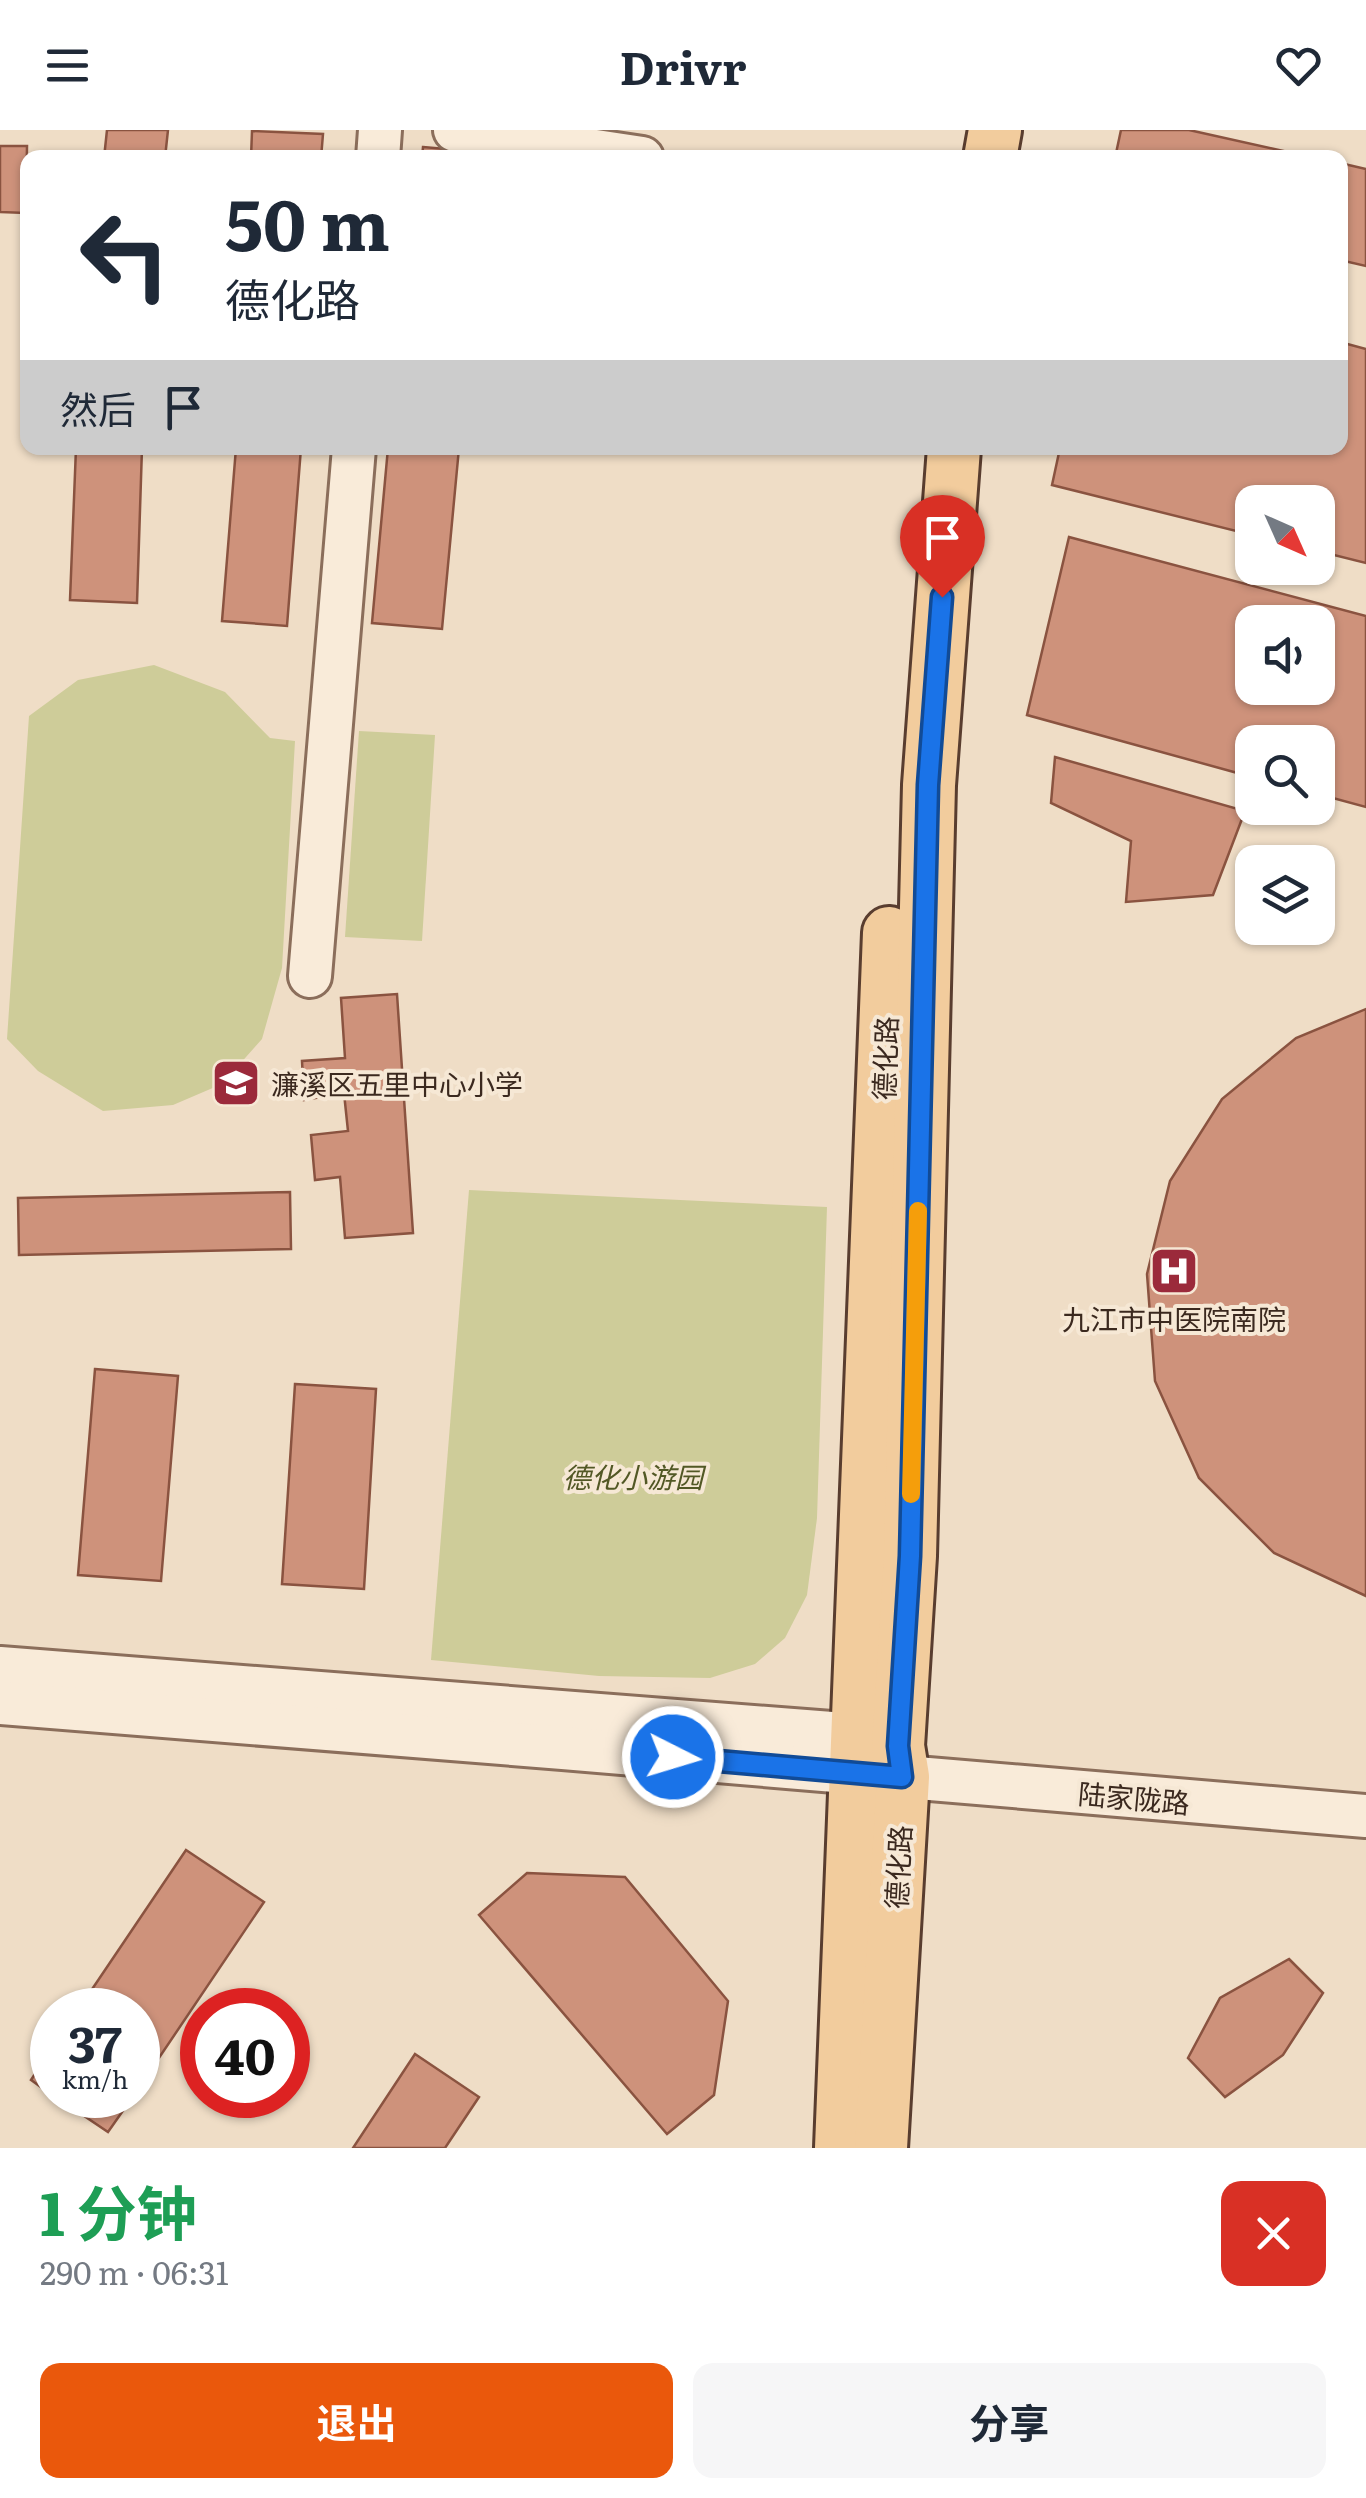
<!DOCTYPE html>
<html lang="zh">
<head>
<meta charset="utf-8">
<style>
	body { margin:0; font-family:Literata,"Noto Sans SC",serif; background:#f6f6f7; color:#1f2937; height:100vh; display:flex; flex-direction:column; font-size:38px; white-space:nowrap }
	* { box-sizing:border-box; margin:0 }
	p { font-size:32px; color:#747a83 }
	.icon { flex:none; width:55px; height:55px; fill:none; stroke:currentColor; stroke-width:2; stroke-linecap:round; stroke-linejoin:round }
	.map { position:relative; height:2018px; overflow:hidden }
	.side { display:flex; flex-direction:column; background:#fff; flex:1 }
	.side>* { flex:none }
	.banner { position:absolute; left:20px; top:20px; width:1328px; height:305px; border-radius:20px; box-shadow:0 2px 8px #0004; background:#fff; color:#1f2937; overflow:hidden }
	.needle { width:65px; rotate:135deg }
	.fabs { position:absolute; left:1235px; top:355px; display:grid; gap:20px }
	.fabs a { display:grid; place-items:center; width:100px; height:100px; border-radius:20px; background:#fff; box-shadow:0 2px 8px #0004; font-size:50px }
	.speed { position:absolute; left:30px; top:1858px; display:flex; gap:20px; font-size:50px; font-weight:700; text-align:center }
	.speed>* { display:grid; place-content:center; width:130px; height:130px; border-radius:50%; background:#fff; box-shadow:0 2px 8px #0004; line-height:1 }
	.speed small { font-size:25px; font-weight:400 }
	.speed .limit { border:15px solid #d22; background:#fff; color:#111 }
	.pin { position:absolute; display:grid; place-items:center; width:85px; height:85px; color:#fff; margin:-102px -42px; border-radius:50% 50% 50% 0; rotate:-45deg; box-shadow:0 0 10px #0007 }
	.pin .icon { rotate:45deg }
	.me { position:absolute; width:110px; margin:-55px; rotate:95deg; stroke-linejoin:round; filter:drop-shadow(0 0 8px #0008) }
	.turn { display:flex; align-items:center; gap:35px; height:210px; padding:0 40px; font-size:45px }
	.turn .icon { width:130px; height:130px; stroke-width:2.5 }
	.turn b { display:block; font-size:70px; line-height:85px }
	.then { display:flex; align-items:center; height:95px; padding:0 40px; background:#0003; gap:20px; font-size:38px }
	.round { display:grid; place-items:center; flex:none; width:105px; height:105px; border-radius:20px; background:#f6f6f7 }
	.overview { display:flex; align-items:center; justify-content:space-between; height:170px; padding:0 40px }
	h1 { font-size:60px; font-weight:700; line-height:75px; color:#1e9e55 }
	.button { display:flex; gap:20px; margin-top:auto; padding:20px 40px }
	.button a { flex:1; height:115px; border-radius:20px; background:#ea580c; color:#fff; font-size:40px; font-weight:700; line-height:115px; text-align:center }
	.button a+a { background:#f6f6f7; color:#1f2937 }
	header { display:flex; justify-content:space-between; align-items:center; height:130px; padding:0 40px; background:#fff; font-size:45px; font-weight:700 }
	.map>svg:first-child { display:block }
	.green { fill:#cecc99 }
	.building { fill:#ce927b; stroke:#8a5340; stroke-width:2.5; fill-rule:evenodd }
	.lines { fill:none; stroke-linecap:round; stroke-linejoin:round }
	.minor-casing { stroke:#8b6e5b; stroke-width:48 }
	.major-casing { stroke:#593d2f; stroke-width:58 }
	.minor { stroke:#f9ebd9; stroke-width:42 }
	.major { stroke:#f2cc9d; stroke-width:52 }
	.route-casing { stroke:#114b97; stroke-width:25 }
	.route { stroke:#1a73e8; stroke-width:18 }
	.slow { stroke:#f59e0b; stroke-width:18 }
	.labels { text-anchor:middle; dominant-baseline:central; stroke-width:8; stroke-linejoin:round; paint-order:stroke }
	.street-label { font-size:28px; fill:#3b291f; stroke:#f6e8d5 }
	.poi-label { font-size:28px; fill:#3b291f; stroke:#f6e8d5; text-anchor:start }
	.park-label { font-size:28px; font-style:italic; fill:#525825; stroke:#f6e8d5 }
</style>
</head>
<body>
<header><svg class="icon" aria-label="menu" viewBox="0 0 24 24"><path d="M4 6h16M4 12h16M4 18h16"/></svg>Drivr<svg class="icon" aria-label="heart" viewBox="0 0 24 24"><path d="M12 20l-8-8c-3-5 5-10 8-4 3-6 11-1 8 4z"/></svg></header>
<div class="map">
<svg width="1366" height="2018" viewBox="0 0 1366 2018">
	<rect width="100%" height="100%" fill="#efddc6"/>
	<!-- green -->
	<g class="green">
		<polygon points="154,535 225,562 270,608 295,611 282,838 262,909 222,954 173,975 103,981 38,941 7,909 29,586 78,550"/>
		<polygon points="359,601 435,605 422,811 345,807"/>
		<polygon points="469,1060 827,1077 817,1388 807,1465 785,1508 755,1534 710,1548 599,1546 431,1530"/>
	</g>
	<!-- building -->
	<g class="building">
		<polygon points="107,0 168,0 165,28 104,28"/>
		<polygon points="1121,0 1189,0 1315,28 1115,28"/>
		<polygon points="252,1 323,4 321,28 251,28"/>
		<polygon points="0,16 27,16 26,83 0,82"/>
		<polygon points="423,17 492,23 491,28 422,28"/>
		<polygon points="1340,33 1366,39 1366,136 1340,130"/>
		<polygon points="1340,212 1366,219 1366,433 1318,421 1318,372 1252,372 1252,405 1052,355 1060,318 1340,318"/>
		<polygon points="76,318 142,318 137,473 70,470"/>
		<polygon points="236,318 301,318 287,496 222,491"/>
		<polygon points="388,318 459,318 442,499 372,493"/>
		<path d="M1069 407 1366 486V677L1318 664V612H1252V647L1027 585ZM1252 492H1318V558H1252Z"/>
		<polygon points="1055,627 1245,681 1213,765 1126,772 1131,711 1051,673"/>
		<polygon points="397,864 413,1103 345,1108 340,1047 315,1050 311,1005 348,1001 344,963 304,970 302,931 345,928 341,868"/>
		<polygon points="1366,879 1366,1466 1274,1423 1199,1348 1155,1251 1147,1144 1170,1051 1222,969 1296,908"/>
		<polygon points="290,1062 291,1119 19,1125 18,1068"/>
		<polygon points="95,1239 178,1246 161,1451 78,1445"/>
		<polygon points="295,1254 376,1259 364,1459 282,1454"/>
		<polygon points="186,1720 264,1772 138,1959 138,1880 78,1880"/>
		<polygon points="527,1743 625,1747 728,1871 714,1965 667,2004 479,1785"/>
		<polygon points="1289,1829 1323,1863 1283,1925 1225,1967 1188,1928 1220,1868"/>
		<polygon points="52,1918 52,1965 31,1950"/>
		<polygon points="415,1924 479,1967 445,2018 353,2018"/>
		<polygon points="53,1965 134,1965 108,2002"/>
	</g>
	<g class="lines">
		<!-- minor casing -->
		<g class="minor-casing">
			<g id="minor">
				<polyline points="455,0 642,28"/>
				<polyline points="378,28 380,0"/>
				<polyline points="310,846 354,318"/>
				<polyline points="0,1538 857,1605 888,1613"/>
				<polyline points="0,1573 563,1618 1366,1686"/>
			</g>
		</g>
		<!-- major casing -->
		<g class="major-casing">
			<g id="major">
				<polyline points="990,28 995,0"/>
				<polyline points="841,2018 889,803"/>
				<polyline points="881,2018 903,1647 898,1616 910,1426 929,655 954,318"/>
			</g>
		</g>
		<!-- minor -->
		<use href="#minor" class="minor"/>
		<!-- major -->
		<use href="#major" class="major"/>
	</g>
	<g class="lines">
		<!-- route casing -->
		<g class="route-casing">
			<polyline id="route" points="673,1627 902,1647 898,1616 910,1426 928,655 942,467"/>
		</g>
		<!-- route -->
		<use href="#route" class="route"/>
		<!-- slow -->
		<polyline class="slow" points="911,1364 918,1081"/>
	</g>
	<!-- icons -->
	<defs>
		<g id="school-square" transform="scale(2.5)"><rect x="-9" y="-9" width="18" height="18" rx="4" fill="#9b2a3b" stroke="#f6e8d5"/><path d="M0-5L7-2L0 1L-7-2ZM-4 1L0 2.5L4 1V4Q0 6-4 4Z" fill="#fff"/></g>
		<g id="hospital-square" transform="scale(2.5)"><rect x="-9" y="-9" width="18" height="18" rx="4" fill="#9b2a3b" stroke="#f6e8d5"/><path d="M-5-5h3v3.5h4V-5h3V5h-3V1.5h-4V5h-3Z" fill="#fff"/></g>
	</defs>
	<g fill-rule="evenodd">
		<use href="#school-square" x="236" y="953"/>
		<use href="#hospital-square" x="1174" y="1141"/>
	</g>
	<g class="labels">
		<!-- street labels -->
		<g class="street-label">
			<text transform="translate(884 928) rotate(-88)">德化路</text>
			<text transform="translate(1134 1667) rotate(5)">陆家陇路</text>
			<text transform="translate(897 1737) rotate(-87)">德化路</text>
		</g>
		<!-- poi labels -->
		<g class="poi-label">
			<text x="271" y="953">濂溪区五里中心小学</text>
			<text x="1174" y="1188" text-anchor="middle">九江市中医院南院</text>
		</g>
		<!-- park labels -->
		<g class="park-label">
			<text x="633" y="1346">德化小游园</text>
		</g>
	</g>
</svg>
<div class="fabs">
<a><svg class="needle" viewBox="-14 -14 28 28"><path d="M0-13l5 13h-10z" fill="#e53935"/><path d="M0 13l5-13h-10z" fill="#747a83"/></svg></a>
<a><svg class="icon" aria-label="sound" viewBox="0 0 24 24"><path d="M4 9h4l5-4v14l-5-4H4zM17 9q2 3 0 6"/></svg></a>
<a><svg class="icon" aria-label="search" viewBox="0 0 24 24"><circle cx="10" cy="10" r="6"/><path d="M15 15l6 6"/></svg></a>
<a><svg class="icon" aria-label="layers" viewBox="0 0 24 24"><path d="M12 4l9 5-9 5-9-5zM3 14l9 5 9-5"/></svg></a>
</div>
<div class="speed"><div>37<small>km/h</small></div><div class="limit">40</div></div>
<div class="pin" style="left:942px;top:467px;background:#d93025"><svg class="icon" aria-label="arrive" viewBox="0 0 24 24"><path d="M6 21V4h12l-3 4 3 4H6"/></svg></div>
<svg class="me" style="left:673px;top:1627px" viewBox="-20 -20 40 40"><circle r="17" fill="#1a73e8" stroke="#fff" stroke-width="3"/><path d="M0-11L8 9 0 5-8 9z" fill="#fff"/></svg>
<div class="banner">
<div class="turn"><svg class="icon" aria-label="left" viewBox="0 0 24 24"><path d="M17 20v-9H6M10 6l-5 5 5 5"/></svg><div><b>50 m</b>德化路</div></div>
<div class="then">然后<svg class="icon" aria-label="arrive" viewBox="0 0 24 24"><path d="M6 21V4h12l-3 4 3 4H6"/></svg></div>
</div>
</div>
<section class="side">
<div class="overview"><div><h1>1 分钟</h1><p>290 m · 06:31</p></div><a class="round" style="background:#d93025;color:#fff"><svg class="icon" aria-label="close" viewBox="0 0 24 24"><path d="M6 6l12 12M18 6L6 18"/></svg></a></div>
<div class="button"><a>退出</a><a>分享</a></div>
</section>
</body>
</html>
